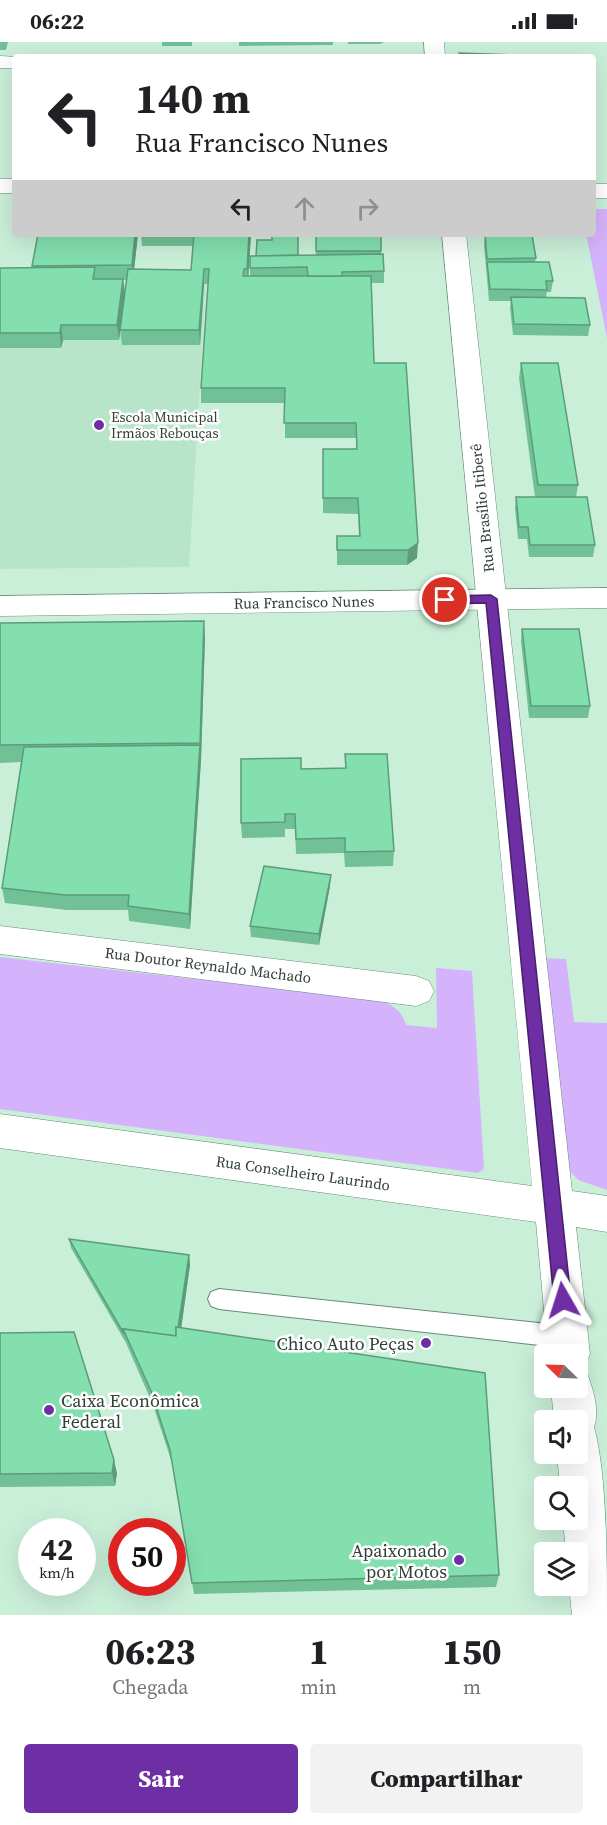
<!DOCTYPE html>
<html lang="pt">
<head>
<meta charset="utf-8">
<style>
	body { margin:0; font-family:"Source Serif 4",serif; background:#f2f2f2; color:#202124; height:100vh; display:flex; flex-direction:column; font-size:22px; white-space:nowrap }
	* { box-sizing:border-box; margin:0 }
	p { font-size:20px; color:#757577 }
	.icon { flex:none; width:33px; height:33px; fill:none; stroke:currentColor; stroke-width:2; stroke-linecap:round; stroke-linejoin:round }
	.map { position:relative; height:1573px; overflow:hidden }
	.side { display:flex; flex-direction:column; background:#fff; flex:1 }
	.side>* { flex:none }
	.guide { position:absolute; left:12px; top:12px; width:584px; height:183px; border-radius:6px; box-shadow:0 6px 24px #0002; background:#fff; color:#202124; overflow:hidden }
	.needle { width:39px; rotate:293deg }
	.fabs { position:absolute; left:534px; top:1302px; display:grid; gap:12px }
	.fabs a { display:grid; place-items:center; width:54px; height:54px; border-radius:6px; background:#fff; box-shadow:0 6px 24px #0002; font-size:30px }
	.speed { position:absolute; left:18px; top:1476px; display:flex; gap:12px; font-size:30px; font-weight:700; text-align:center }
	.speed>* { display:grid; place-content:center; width:78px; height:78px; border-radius:50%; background:#fff; box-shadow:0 6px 24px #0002; line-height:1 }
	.speed small { font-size:15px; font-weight:400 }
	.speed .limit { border:9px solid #d22; background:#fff; color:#111 }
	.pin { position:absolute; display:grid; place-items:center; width:51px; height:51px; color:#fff; margin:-26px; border:3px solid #fff; border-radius:50%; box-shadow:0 2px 6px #0007 }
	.me { position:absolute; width:66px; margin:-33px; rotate:354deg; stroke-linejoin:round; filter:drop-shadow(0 0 4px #0008) }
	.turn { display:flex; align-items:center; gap:21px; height:126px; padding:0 24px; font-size:27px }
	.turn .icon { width:78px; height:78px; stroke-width:2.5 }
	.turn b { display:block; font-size:42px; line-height:51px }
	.lanes { display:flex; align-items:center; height:57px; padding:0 24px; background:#0003; justify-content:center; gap:30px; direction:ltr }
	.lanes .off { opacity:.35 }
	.eta { display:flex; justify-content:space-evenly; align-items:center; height:102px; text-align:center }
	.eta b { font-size:36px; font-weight:800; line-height:42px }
	.button { display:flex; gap:12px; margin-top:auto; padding:12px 24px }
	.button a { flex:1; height:69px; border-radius:6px; background:#6f2fa4; color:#fff; font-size:24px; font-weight:800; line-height:69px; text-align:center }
	.button a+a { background:#f2f2f2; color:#202124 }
	.status { display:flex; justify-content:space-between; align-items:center; height:42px; padding:0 30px; background:#fff; direction:ltr }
	.status svg { height:16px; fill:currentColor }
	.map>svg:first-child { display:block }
	.built { fill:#b8e5ca }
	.green { fill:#d5b3fc }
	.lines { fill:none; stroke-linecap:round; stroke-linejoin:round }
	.service-casing { stroke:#678a76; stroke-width:2 }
	.minor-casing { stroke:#678a76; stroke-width:1 }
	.secondary-casing { stroke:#678a76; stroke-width:1 }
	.primary-casing { stroke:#678a76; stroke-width:1 }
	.service { fill:#fff; fill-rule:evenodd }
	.minor { fill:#fff; fill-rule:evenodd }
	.secondary { fill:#fff; fill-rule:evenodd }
	.primary { fill:#fff; fill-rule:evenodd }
	.wall { fill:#71c096 }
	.shaded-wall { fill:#5c9c7a }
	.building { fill:#83dfae; stroke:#5c9c7a; stroke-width:1.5 }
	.route { fill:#6f2fa4; stroke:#481f6b; stroke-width:1.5 }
	.poi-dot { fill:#6f2fa4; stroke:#fff; stroke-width:2 }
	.labels { text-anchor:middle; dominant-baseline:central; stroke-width:5; stroke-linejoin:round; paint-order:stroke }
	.far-poi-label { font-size:14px; fill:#314037; stroke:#fff; text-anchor:start }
	.street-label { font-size:15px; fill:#314037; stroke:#fff }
	.near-poi-label { font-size:18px; fill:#314037; stroke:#fff; text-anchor:end }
</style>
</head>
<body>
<div class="status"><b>06:22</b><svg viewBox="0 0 49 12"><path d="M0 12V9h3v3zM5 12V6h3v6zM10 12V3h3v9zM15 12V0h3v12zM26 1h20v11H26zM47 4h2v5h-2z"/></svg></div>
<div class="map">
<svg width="607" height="1573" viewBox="0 0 607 1573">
	<rect width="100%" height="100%" fill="#caefd9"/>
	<!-- built -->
	<polygon class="built" points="0,241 206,242 189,525 0,527"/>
	<!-- green -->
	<g class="green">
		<polygon points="593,167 607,167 607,296 586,192 592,192"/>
		<path d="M0 915 380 958C394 964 402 969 406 983L437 986 436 926 472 929 484 1127 478 1131 0 1067Z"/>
		<polygon points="537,916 566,917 574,980 607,981 607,1148 578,1138 561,1119"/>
	</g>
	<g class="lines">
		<!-- service casing -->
		<g class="service-casing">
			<polygon id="service" points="219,1247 567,1284 575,1287 578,1295 575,1303 567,1306 219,1267 211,1264 208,1257 211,1250"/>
		</g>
		<!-- minor casing -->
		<g class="minor-casing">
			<g id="minor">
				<polygon points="0,14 19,15 15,15 15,26 0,26"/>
				<rect x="0" y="137" width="15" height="14"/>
				<rect x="592" y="142" width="15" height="14"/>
				<polygon points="0,884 416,934 429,939 434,949 429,959 416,964 0,912"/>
			</g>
		</g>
		<!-- secondary casing -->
		<g class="secondary-casing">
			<g id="secondary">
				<polygon points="424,0 444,0 445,15 425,15"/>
				<path d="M442 192H466L572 1149 607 1154V1190L576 1185 590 1312 584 1326 579 1328 587 1331C593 1347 600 1369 594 1385 607 1432 607 1520 607 1573H572L569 1544H578V1510H566L563 1478H578V1444H560L557 1412H578V1378H554L551 1346H578V1312H548L536 1180 0 1106V1072L532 1144Z"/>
			</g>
		</g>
		<!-- primary casing -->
		<g class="primary-casing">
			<polygon id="primary" points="607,546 607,566 0,574 0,554"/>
		</g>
		<!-- service -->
		<use href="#service" class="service"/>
		<!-- minor -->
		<use href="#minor" class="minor"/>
		<!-- secondary -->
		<use href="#secondary" class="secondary"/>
		<!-- primary -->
		<use href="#primary" class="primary"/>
	</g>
	<!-- wall -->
	<g class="wall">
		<polygon points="0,0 8,0 6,8 0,8"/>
		<rect x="162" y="0" width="30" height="4"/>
		<polygon points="239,0 333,0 333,3 239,4"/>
		<polygon points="348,0 384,0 380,2 348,2"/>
		<polygon points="38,192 138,192 134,227 191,228 193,204 142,204 141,192 251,192 248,234 250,234 250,214 256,214 272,198 272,193 255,193 255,192 298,192 298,213 316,213 316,195 300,195 300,192 381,192 381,212 384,229 384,241 371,241 374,321 417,516 407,523 337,523 337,494 359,494 358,472 323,471 323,407 356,407 356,396 285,396 285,361 201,361 201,346 208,242 204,242 200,303 122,303 120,288 127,238 123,238 125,251 119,298 63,298 61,306 0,306 0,226 32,226"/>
		<polygon points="485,192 536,216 535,220 553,239 551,250 547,250 546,255 590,283 588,294 513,293 510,266 511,259 489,259 484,203"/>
		<polygon points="521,321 578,443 576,455 595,503 593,515 529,515 527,497 518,497 515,466 516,455 535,455 519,336"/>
		<polygon points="0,581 205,596 201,718 190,887 129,879 128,868 67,868 5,861 2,846 21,720 0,721"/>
		<polygon points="522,587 590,664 588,676 529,676 521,599"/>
		<polygon points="345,712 394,809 393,824 345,825 344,811 296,812 295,787 285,787 285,795 242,796 241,781 301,727 345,726"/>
		<polygon points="330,844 319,903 251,895 250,884"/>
		<polygon points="69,1197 189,1213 190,1223 181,1286 499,1533 496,1545 194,1552 172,1421 153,1363 126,1301 71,1206"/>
		<polygon points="0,1291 117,1431 115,1444 0,1445"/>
	</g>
	<!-- shaded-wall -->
	<g class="shaded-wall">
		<polygon points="135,192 138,192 133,238 132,223"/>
		<polygon points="249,192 251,192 248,242 247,227"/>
		<polygon points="204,227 204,242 200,303 199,288"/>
		<polygon points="123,237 125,251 119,298 117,283"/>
		<polygon points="61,283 63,298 61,306 60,291"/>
		<polygon points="418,501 417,516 407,523 408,508"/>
		<polygon points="204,579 205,596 201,718 190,887 189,872 200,703"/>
		<polygon points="331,833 330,844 319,903 319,892"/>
		<polygon points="189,1213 190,1223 178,1309 176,1299"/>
		<polygon points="114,1418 117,1431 115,1444 112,1431"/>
	</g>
	<!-- building -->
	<g class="building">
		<polygon points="459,11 518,13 518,15 459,15"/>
		<polygon points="38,192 135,192 132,223 32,224"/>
		<polygon points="141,192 194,192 194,193"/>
		<polygon points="194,192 249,192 247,227 244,227 243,234 371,234 374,321 406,321 418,501 408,508 337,508 337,494 360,494 358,456 323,456 323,407 357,407 356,381 284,381 285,346 201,346 209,227 204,227 199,288 120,288 128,227 191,228"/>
		<polygon points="272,192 298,192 298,213 256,214 257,198 272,198"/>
		<rect x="316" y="192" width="65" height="17"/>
		<polygon points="485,192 532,193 536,216 487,217"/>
		<polygon points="383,212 384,229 342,230 342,234 308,234 307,225 250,226 250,214"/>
		<polygon points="487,220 549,220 553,239 546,239 547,248 490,247"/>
		<polygon points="95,225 93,237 123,237 117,283 61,283 60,291 0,291 0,226"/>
		<polygon points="511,255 585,256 590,283 514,282"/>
		<polygon points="521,321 558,321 578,443 538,443"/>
		<polygon points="516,455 587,455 595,503 530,503 528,485 519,485"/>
		<polygon points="204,579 200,701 0,703 0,581"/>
		<polygon points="522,587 579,587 590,664 531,664"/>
		<polygon points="200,703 189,872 128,864 129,853 65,853 2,846 24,705"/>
		<polygon points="345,712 387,712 394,809 345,810 345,796 296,797 295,772 285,772 285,780 241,781 241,717 301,716 301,727 346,726"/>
		<polygon points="264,824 331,833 319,892 250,884"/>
		<polygon points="69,1197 189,1213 178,1286 176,1285 176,1294 123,1287 124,1292"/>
		<polygon points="176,1285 485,1331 499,1533 192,1541 170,1408 151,1349 123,1287 176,1294"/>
		<polygon points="74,1290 114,1418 112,1431 0,1432 0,1291"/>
	</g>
	<!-- route -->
	<polygon class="route" points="491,553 497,557 571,1258 569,1263 563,1266 557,1263 554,1258 486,561 445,562 439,558 445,554"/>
	<!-- markers -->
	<g class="poi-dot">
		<circle cx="99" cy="383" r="6"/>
		<circle cx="426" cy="1301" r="6"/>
		<circle cx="49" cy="1368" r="6"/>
		<circle cx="459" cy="1518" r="6"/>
	</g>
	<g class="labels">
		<!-- far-poi labels -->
		<g class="far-poi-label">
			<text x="111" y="375">Escola Municipal<tspan x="111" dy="16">Irmãos Rebouças</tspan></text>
		</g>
		<!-- street labels -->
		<g class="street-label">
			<text transform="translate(482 466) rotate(-96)">Rua Brasílio Itiberê</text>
			<text transform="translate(304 560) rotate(-1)">Rua Francisco Nunes</text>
			<text transform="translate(208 923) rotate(7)">Rua Doutor Reynaldo Machado</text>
			<text transform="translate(303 1131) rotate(8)">Rua Conselheiro Laurindo</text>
		</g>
		<!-- near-poi labels -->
		<g class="near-poi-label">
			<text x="414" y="1301">Chico Auto Peças</text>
			<text x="61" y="1358" text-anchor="start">Caixa Econômica<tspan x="61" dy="21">Federal</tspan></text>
			<text x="447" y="1508">Apaixonado<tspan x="447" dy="21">por Motos</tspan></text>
		</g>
	</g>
</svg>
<div class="fabs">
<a><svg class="needle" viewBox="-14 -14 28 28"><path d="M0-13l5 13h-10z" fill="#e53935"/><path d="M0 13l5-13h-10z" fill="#757577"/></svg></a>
<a><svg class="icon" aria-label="sound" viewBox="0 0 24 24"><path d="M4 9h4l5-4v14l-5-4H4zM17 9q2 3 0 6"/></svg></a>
<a><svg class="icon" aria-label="search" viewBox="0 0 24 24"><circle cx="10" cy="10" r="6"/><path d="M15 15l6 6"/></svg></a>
<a><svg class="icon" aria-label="layers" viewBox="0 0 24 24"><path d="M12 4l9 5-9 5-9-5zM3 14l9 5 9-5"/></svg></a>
</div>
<div class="speed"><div>42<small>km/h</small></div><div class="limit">50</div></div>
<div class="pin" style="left:445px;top:558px;background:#d93025"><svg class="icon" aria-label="arrive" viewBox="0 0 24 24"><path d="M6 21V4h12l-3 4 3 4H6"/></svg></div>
<svg class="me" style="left:563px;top:1258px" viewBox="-20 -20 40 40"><path d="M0-17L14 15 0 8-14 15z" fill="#6f2fa4" stroke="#fff" stroke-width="4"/></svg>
<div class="guide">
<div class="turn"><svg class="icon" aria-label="left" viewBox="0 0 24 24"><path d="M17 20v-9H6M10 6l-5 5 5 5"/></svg><div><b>140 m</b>Rua Francisco Nunes</div></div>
<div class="lanes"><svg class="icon" aria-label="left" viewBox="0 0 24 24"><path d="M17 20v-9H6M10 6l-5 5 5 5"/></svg><svg class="icon off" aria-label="ahead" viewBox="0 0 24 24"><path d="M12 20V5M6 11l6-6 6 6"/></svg><svg class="icon off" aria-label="right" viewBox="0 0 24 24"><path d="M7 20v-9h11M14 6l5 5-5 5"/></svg></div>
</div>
</div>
<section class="side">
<div class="eta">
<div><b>06:23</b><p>Chegada</p></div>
<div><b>1</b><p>min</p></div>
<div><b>150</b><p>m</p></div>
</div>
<div class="button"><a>Sair</a><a>Compartilhar</a></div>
</section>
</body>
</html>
